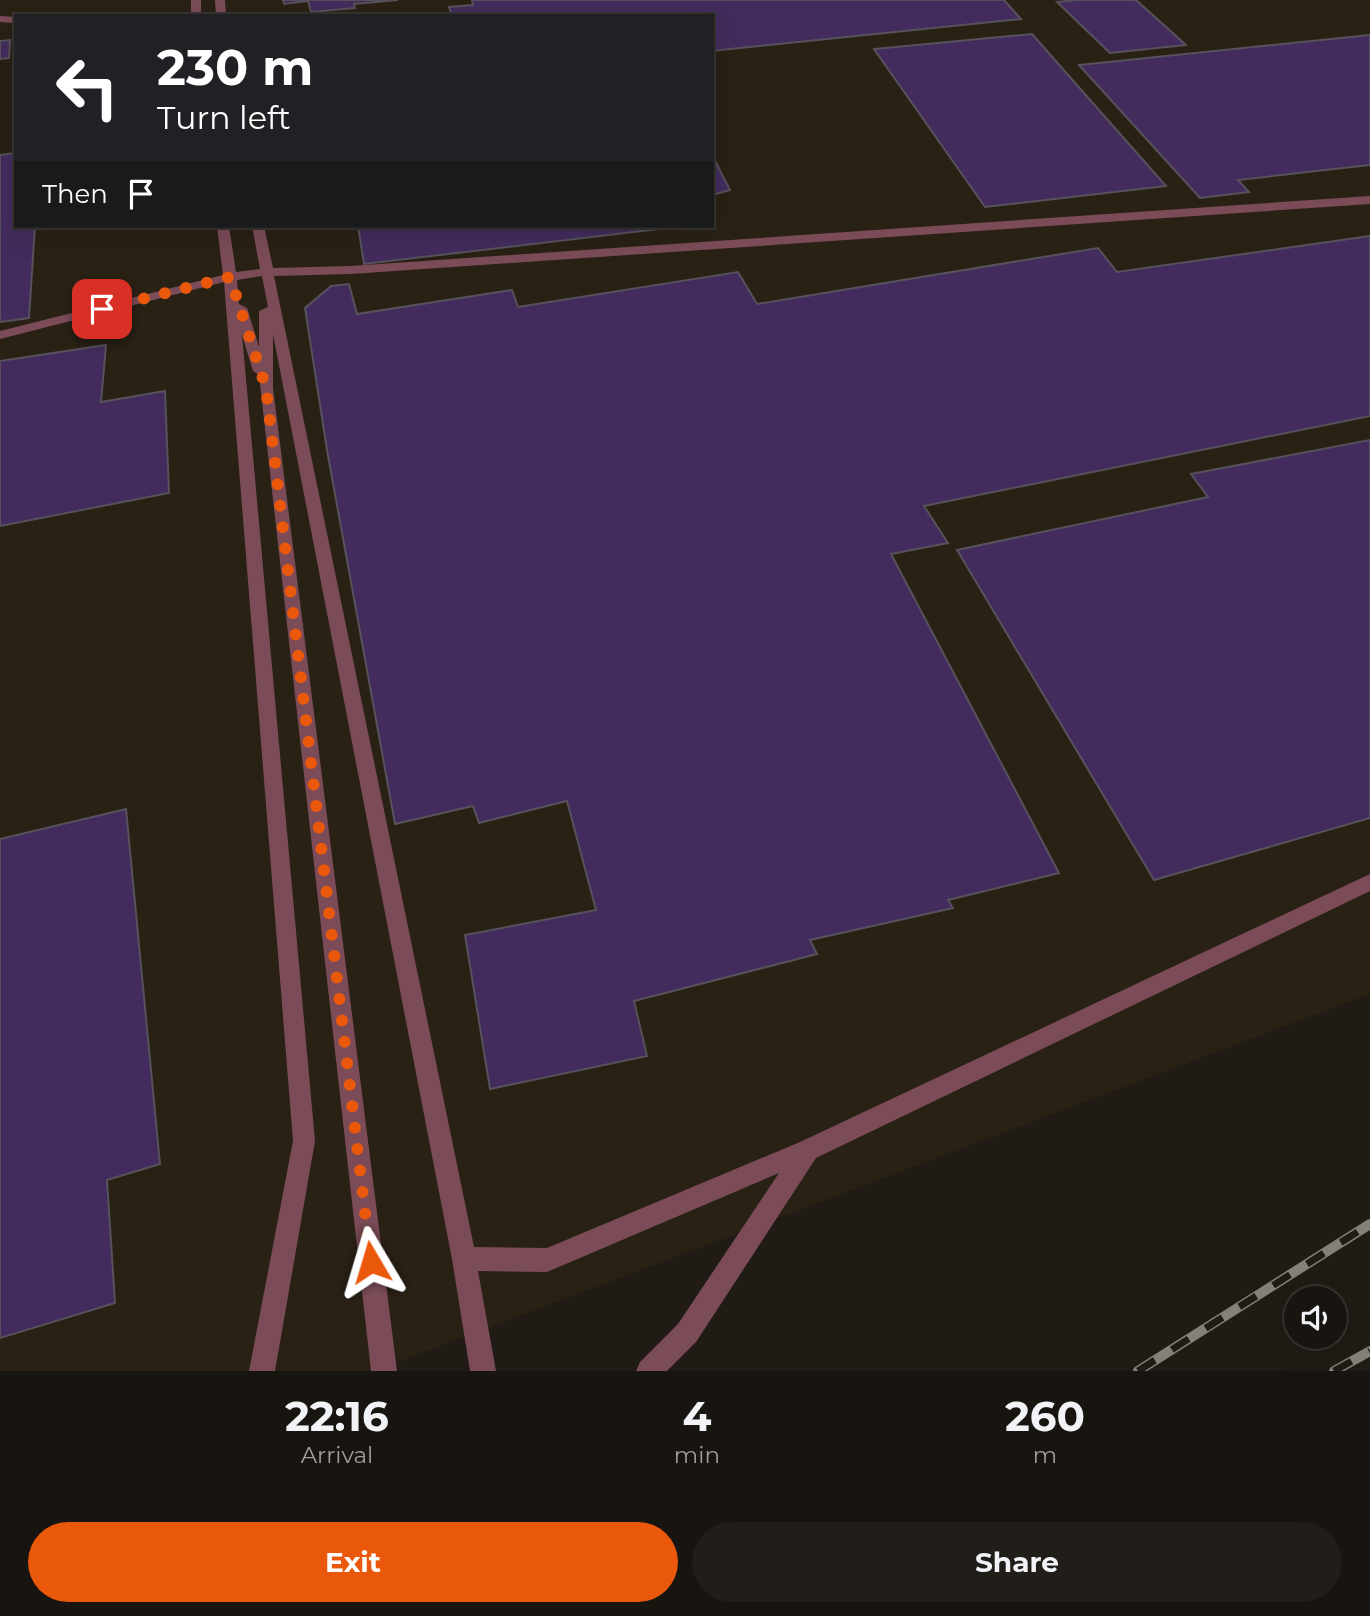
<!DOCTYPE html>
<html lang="en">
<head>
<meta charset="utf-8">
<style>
	body { margin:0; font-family:Montserrat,sans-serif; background:#211d18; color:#f1f3f6; height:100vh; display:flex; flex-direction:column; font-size:26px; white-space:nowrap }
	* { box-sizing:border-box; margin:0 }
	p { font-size:23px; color:#9f9e9e }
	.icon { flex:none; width:38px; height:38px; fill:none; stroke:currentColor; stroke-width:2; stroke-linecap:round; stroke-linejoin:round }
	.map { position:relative; height:1371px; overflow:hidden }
	.sheet { display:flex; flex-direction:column; background:#18140f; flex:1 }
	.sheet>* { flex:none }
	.banner { position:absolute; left:14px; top:14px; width:700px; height:214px; border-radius:0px; box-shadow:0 7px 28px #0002,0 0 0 2px #36332f; background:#202124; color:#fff; overflow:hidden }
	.controls { position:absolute; left:1284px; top:1286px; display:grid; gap:14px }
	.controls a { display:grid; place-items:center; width:63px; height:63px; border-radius:50%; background:#18140f; box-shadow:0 7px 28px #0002,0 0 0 2px #36332f; font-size:35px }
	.pin { position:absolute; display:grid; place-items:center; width:60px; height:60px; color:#fff; margin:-30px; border-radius:14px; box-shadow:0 4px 10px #0006 }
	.me { position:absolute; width:77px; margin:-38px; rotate:353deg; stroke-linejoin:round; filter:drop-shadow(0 0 5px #0008) }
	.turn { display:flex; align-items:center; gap:24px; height:147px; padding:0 28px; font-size:32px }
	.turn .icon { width:91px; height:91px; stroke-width:2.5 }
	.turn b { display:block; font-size:49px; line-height:60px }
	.then { display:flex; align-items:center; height:66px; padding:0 28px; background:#0003; gap:14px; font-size:26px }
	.eta { display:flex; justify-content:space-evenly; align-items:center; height:119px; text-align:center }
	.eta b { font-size:42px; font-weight:700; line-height:49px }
	.button { display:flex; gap:14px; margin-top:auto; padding:14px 28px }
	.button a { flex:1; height:80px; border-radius:42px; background:#ea580c; color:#fff; font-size:28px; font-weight:700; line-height:80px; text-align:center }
	.button a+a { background:#211d18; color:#f1f3f6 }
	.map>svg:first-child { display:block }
	.built { fill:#2a2115; fill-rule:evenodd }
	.building { fill:#432c5d; stroke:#56525b; stroke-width:2 }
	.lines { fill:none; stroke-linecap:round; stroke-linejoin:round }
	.minor { fill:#7b4c58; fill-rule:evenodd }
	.rail-casing { stroke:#84807a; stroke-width:10 }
	.rail { stroke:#201b14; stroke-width:7; stroke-dasharray:20; stroke-linecap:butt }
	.route { stroke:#ea580c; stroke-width:12; stroke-dasharray:0 21.6 }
</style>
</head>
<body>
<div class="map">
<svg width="1370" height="1371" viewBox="0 0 1370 1371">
	<rect width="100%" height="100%" fill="#201b14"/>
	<!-- built -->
	<path class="built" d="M0 0H1370V994L374 1371H0ZM16 16H712V226H16Z"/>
	<!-- building -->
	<g class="building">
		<polygon points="283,0 398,0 354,4 355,8 311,12 308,1 284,4"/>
		<polygon points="472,0 1004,0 1021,19 712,51 712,16 452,16 449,7 473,5"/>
		<polygon points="1076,0 1136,0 1186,45 1110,53 1057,2"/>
		<polygon points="1032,34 1166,186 985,207 874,49"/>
		<polygon points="1370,35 1370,165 1238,180 1249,192 1200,198 1079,65"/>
		<polygon points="10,40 9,58 0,59 0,41"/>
		<polygon points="16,153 16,226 35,226 29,318 0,322 0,155"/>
		<polygon points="712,155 730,190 712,195"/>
		<polygon points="358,226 684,226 364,264"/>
		<polygon points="1370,236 1370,416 924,506 948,543 891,554 1059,873 948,900 953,908 810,940 817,954 634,1001 647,1056 490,1089 465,935 596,910 567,801 479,823 473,806 395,824 327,450 305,308 331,286 349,284 357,314 512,290 518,307 738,272 757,304 1098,248 1117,272"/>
		<polygon points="106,345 101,402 165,391 169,493 0,526 0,361"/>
		<polygon points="1370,440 1370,818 1154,880 957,550 1208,497 1191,474"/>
		<polygon points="126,809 160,1164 107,1180 115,1303 0,1338 0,839"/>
	</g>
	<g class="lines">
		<!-- minor -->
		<g class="minor">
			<rect x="191" y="0" width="10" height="16"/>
			<polygon points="215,0 225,0 226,16 216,16"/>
			<polygon points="0,16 16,17 16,23 0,22"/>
			<path d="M1370 196V204L351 274 274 276 474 1247 547 1248 800 1142 1370 874V891L816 1158 696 1342 667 1371H636L640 1362 678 1324 779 1173 547 1272 478 1271 496 1371H470L452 1259 273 334V388L397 1371H371L259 375 253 371 242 335 315 1141 275 1371H249L293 1141 224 282 0 339V331L223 275 217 226H229L236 272 260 269 252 226H264L273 268 351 266ZM262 276 268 307 259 311V347L247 308 239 304 237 280Z"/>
		</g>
		<!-- rail casing -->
		<g class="rail-casing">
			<g id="rail">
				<polyline points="1138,1371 1370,1224"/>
				<polyline points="1334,1371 1370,1351"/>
			</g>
		</g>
		<!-- rail -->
		<use href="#rail" class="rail"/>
	</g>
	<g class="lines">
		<!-- route -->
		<polyline class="route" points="102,309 230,277 266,388 371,1262"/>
	</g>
</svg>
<div class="controls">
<a><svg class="icon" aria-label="sound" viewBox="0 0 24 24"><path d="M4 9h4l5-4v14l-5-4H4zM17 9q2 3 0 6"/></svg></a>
</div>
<div class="pin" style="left:102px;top:309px;background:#d93025"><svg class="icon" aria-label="arrive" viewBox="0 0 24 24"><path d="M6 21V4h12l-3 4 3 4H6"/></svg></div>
<svg class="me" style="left:371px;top:1262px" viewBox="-20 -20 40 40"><path d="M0-17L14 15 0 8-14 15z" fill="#ea580c" stroke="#fff" stroke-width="4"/></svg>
<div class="banner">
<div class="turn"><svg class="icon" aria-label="left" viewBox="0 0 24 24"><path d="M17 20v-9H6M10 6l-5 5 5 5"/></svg><div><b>230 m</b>Turn left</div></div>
<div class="then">Then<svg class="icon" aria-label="arrive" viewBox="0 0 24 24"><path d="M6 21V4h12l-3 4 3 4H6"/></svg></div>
</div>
</div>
<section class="sheet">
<div class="eta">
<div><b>22:16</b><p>Arrival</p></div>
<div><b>4</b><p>min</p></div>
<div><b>260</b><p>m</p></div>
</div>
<div class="button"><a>Exit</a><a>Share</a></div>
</section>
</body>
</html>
